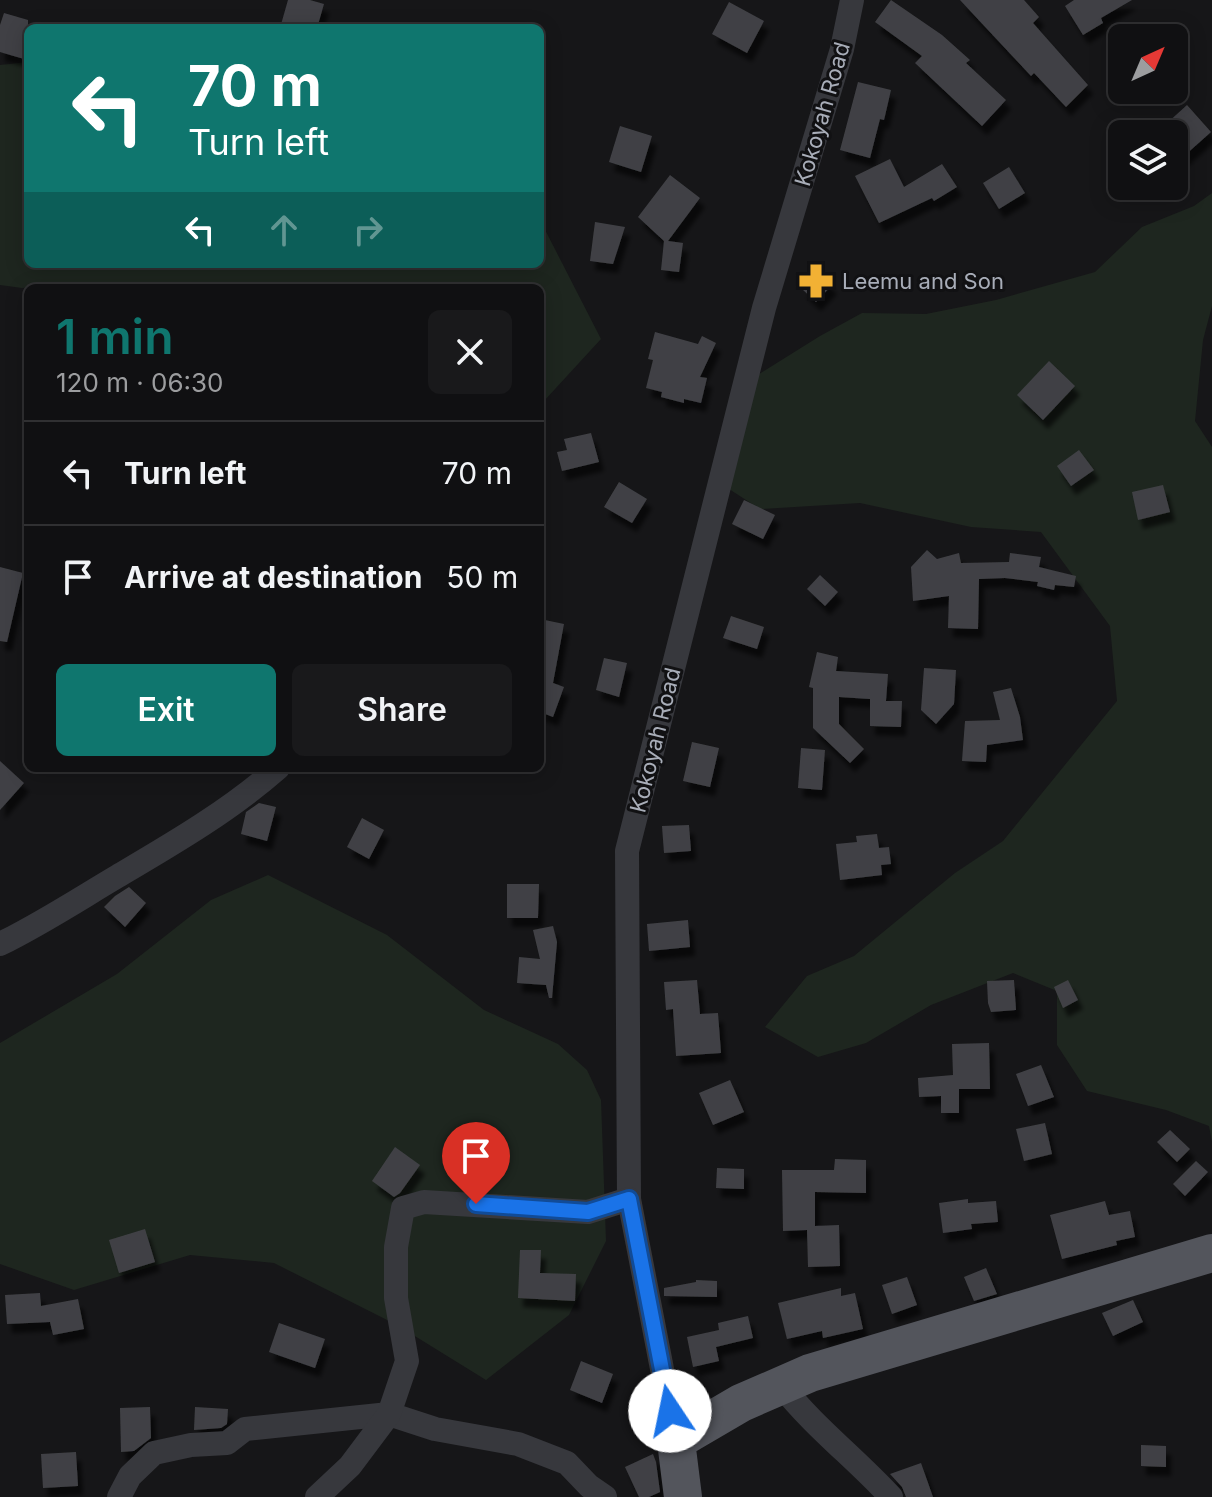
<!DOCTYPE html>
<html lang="en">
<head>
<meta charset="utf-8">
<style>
	body { margin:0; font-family:Inter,sans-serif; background:#19191b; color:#f1f3f6; height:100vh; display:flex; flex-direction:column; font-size:30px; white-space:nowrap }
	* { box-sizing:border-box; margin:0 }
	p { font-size:26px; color:#9c9d9f }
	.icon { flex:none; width:44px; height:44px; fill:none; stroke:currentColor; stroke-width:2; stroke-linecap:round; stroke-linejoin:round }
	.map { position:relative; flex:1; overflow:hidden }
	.drawer { position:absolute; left:24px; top:284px; width:520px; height:488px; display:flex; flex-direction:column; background:#101012; border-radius:12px; box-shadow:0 4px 20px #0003,0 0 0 2px #303032 }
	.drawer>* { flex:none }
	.guide { position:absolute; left:24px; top:24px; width:520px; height:244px; border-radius:12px; box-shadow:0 4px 20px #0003,0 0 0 2px #303032; background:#0f766e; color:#fff; overflow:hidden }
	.needle { width:52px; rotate:44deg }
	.controls { position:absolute; left:1108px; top:24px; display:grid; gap:16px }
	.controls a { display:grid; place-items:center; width:80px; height:80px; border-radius:12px; background:#101012; box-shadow:0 4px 20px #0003,0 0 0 2px #303032; font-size:40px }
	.pin { position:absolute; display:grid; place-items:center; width:68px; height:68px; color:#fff; margin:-82px -34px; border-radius:50% 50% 50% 0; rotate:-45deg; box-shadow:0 0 8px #0007 }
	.pin .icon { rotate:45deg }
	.me { position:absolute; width:88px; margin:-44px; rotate:349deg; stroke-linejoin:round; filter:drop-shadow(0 0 6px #0008) }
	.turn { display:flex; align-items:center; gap:28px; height:168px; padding:0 32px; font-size:36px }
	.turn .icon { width:104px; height:104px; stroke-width:2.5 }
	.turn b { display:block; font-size:56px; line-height:68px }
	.lanes { display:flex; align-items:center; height:76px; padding:0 32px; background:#0003; justify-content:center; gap:40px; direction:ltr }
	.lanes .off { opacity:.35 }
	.round { display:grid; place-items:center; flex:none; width:84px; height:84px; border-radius:12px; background:#19191b }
	.head { display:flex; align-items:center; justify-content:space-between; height:136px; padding:0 32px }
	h1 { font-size:48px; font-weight:600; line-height:60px; color:#0f766e }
	.button { display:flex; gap:16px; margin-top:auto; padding:16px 32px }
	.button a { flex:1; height:92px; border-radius:12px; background:#0f766e; color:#fff; font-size:32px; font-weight:600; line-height:92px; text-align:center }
	.button a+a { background:#19191b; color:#f1f3f6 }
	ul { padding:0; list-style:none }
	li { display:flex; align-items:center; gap:24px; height:104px; padding:0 32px; border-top:2px solid #303032 }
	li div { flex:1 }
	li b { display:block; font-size:30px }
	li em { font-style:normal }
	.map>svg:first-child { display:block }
	.green { fill:#1e261f }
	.building { fill:#404145; filter:url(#shadow) }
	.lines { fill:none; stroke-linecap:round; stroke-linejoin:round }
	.street { stroke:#37383d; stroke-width:24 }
	.primary { stroke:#53555c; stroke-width:38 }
	.route-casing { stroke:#114b97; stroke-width:20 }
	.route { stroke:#1a73e8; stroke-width:14 }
	.labels { text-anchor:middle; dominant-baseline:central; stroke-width:6; stroke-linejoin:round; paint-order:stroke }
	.street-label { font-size:22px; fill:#a8adb8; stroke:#111113 }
	.poi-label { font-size:22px; fill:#a8adb8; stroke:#111113; text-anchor:start }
</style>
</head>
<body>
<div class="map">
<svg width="1212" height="1497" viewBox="0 0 1212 1497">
	<defs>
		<filter id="shadow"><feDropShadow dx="5" dy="9" stdDeviation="2" flood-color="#0009"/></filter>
	</defs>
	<rect width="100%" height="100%" fill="#161618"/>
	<!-- green -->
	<g class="green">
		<polygon points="28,62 28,264 540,264 540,220 601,339 544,401 540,401 540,288 133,288 83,283 22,288 0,285 0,65"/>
		<polygon points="1212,193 1212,306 1203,340 1195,421 1212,447 1212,1142 1209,1126 1166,1110 1087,1091 1057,1045 1057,991 1013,973 931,1005 866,1043 818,1057 765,1027 807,976 854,956 955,873 1003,841 1117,701 1110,626 1041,532 971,527 860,503 760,509 712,478 740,386 820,336 862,313 926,314 996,300 1095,272 1142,227 1194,206"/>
		<polygon points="268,875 387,935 484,1010 558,1044 587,1070 601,1100 606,1241 569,1315 486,1380 397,1325 274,1263 190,1255 74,1290 0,1264 0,1043 117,974 211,900"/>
	</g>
	<!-- building -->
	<g class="building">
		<polygon points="288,0 310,0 324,4 317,28 280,28"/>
		<polygon points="891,0 942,35 970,60 966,63 1006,100 982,126 915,63 922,56 875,22"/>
		<polygon points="960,0 1024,0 1039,17 1033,23 1088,85 1066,107 1034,73 1031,76"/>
		<polygon points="1074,0 1132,0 1101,18 1103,23 1083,35 1065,6"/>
		<polygon points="729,2 764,21 747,53 712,34"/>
		<polygon points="4,13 28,20 28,47 24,59 0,52 0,25"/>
		<polygon points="858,82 891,90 884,120 880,119 870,158 840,150"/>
		<polygon points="1187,105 1211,132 1174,165 1174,134 1155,134"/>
		<polygon points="620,126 652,136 641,172 609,162"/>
		<polygon points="890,159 904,187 942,164 957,187 934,201 932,198 879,223 855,176"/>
		<polygon points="1009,167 1025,193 999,209 983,183"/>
		<polygon points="670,175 700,198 668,241 683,243 679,272 661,270 664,241 638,217"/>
		<polygon points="595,222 625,227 613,264 590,261"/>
		<polygon points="818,272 832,285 816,302 802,289"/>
		<polygon points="655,332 698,344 702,336 716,343 700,377 707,378 701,403 684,399 684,403 661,397 662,392 646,388 653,360 648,359"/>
		<polygon points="1049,361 1075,386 1043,420 1017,395"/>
		<polygon points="591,433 599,462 562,471 557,452 567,450 564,439"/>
		<polygon points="1079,450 1094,470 1071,486 1057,466"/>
		<polygon points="619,482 647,499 632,523 604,507"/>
		<polygon points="1163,485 1170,512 1138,520 1132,492"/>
		<polygon points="744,500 775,515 763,539 732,524"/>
		<polygon points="927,550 937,559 959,553 961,563 1009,562 1010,553 1041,557 1039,567 1076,576 1074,587 1055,585 1054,590 1037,586 1038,582 1005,578 979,579 978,629 948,628 949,596 913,601 911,567"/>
		<polygon points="0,567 23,573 7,642 0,641"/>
		<polygon points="820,575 838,592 825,606 807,589"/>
		<polygon points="731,616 764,627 757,649 723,638"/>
		<polygon points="540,619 564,624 553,683 564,687 553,717 540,712"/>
		<polygon points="817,652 838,657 836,671 888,674 886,701 902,701 901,727 870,726 870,699 839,697 839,724 864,749 850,763 813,728 813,688 809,687"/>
		<polygon points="604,658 627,663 619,697 596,690"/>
		<polygon points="924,668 956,670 954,704 936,724 921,710"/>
		<polygon points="1011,688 1020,717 1023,740 987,745 986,762 962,761 965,721 1000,720 993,692"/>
		<polygon points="692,742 719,748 710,787 683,781"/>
		<polygon points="801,748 825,750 822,790 798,788"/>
		<polygon points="0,761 24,783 0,810"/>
		<polygon points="259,803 276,807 267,841 241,834 246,812"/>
		<polygon points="362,818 384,830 369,859 347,847"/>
		<polygon points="689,825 691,851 664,853 662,826"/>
		<polygon points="877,834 879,848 889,847 891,864 881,865 882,875 840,880 836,844 857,842 856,836"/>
		<polygon points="507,884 539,884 538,918 507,918"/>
		<polygon points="129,887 146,903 125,927 104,907 115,896"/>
		<polygon points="688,920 690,947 649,951 647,924"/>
		<polygon points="553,926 557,942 552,998 549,998 546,985 517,983 519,957 540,959 533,930"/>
		<polygon points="697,980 700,1014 718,1013 721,1053 676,1056 673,1009 666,1010 664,982"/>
		<polygon points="1014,980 1016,1010 991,1012 988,1003 987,981"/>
		<polygon points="1068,980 1078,1000 1063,1008 1054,987"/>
		<polygon points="989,1043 990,1089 959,1089 959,1113 941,1113 941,1096 919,1097 918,1078 953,1075 952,1044"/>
		<polygon points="1041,1065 1054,1097 1028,1106 1016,1074"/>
		<polygon points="730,1080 744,1112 713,1125 699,1093"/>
		<polygon points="1045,1123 1052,1154 1024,1161 1016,1129"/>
		<polygon points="1170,1130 1190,1149 1177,1162 1157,1142"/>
		<polygon points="395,1147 420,1165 400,1193 394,1197 372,1181"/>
		<polygon points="835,1159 866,1160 866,1193 815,1192 815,1226 839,1225 840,1266 808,1267 807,1230 783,1231 782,1170 834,1170"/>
		<polygon points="1196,1161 1208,1172 1185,1196 1173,1184"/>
		<polygon points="717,1168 744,1169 744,1189 716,1188"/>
		<polygon points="968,1199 968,1203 996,1201 998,1222 971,1224 972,1229 943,1233 939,1203"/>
		<polygon points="1105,1201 1109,1215 1130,1211 1135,1237 1116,1241 1117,1245 1062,1259 1050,1215"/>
		<polygon points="145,1229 155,1262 119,1273 109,1240"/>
		<polygon points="520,1250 541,1250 540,1273 576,1274 575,1301 518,1298"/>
		<polygon points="986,1268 997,1294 974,1301 964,1277"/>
		<polygon points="907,1277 917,1305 892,1314 882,1285"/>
		<polygon points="696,1280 717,1281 717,1297 664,1296 664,1288 696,1282"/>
		<polygon points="841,1288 841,1296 855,1293 863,1329 823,1338 822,1331 787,1339 778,1303"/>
		<polygon points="40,1293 41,1306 78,1299 84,1329 53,1335 50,1322 7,1324 5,1295"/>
		<polygon points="1133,1300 1143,1322 1113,1336 1102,1313"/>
		<polygon points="748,1316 753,1338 716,1347 719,1361 693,1367 687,1337 719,1330 718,1323"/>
		<polygon points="279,1323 325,1339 315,1368 269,1352"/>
		<polygon points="581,1361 613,1374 602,1403 570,1390"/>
		<polygon points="150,1407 151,1438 134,1451 121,1452 120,1408"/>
		<polygon points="195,1407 228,1409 227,1424 221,1428 194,1430"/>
		<polygon points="1141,1445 1166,1446 1166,1467 1141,1466"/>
		<polygon points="76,1452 78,1486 43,1488 41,1454"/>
		<polygon points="653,1454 656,1462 660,1492 649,1497 639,1497 625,1467"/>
		<polygon points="921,1463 933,1497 906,1497 902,1487 890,1474"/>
	</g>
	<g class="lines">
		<!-- street -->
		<g class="street">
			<path d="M0 944C41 924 79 899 118 876 174 843 229 811 278 768"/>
			<path d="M781 1385C814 1427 855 1458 891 1497"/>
			<polyline points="676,1441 629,1199 627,851 764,308 842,49 852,0"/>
			<polyline points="119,1497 130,1476 154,1453 191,1445 227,1443 245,1429 389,1414 435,1429 518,1444 567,1463 589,1486 605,1497"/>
			<polyline points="317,1497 350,1466 389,1414 407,1361 396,1298 396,1247 403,1208 424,1202 588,1212 629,1199"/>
		</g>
		<!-- primary -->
		<polyline class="primary" points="683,1497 676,1441 741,1403 810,1373 1212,1253"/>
	</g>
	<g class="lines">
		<!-- route casing -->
		<g class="route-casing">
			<polyline id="route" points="476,1204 588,1212 629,1199 670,1411"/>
		</g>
		<!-- route -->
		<use href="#route" class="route"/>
	</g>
	<!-- icons -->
	<defs>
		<g id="pharmacy-bare" transform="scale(2.76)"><path d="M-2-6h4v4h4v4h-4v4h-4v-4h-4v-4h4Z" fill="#f2b134" stroke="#111113" stroke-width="2.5" paint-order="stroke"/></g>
	</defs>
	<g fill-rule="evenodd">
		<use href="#pharmacy-bare" x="816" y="281"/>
	</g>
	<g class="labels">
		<!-- street labels -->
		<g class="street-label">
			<text transform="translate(822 114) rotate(-74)">Kokoyah Road</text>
			<text transform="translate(655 740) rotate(-76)">Kokoyah Road</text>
		</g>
		<!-- poi labels -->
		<g class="poi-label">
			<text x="842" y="281">Leemu and Son</text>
		</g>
	</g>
</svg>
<div class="controls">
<a><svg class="needle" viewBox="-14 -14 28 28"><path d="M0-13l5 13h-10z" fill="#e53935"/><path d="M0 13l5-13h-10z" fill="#9c9d9f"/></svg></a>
<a><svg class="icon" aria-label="layers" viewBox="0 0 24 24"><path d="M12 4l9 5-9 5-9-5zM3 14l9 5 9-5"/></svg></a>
</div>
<div class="pin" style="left:476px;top:1204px;background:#d93025"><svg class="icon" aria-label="arrive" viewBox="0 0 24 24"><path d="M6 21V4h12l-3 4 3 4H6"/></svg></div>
<svg class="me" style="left:670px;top:1411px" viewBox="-20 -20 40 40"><circle r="19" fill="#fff"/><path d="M0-13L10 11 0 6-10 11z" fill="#1a73e8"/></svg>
<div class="guide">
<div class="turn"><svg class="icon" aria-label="left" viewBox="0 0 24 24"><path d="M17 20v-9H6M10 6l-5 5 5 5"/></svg><div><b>70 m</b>Turn left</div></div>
<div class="lanes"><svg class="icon" aria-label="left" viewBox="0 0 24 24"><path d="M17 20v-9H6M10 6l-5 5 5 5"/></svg><svg class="icon off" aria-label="ahead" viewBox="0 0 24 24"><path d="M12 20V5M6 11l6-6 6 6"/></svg><svg class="icon off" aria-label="right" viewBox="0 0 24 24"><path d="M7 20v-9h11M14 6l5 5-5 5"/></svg></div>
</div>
<section class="drawer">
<div class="head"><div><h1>1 min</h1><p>120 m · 06:30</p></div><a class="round"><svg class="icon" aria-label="close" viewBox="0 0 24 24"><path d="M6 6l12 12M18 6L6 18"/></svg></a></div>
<ul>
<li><svg class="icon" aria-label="left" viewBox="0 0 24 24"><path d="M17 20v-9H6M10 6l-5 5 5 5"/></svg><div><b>Turn left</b></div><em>70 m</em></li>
<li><svg class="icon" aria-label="arrive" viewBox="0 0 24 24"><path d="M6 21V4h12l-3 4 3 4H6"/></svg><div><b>Arrive at destination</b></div><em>50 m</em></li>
</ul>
<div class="button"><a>Exit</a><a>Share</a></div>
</section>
</div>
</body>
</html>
